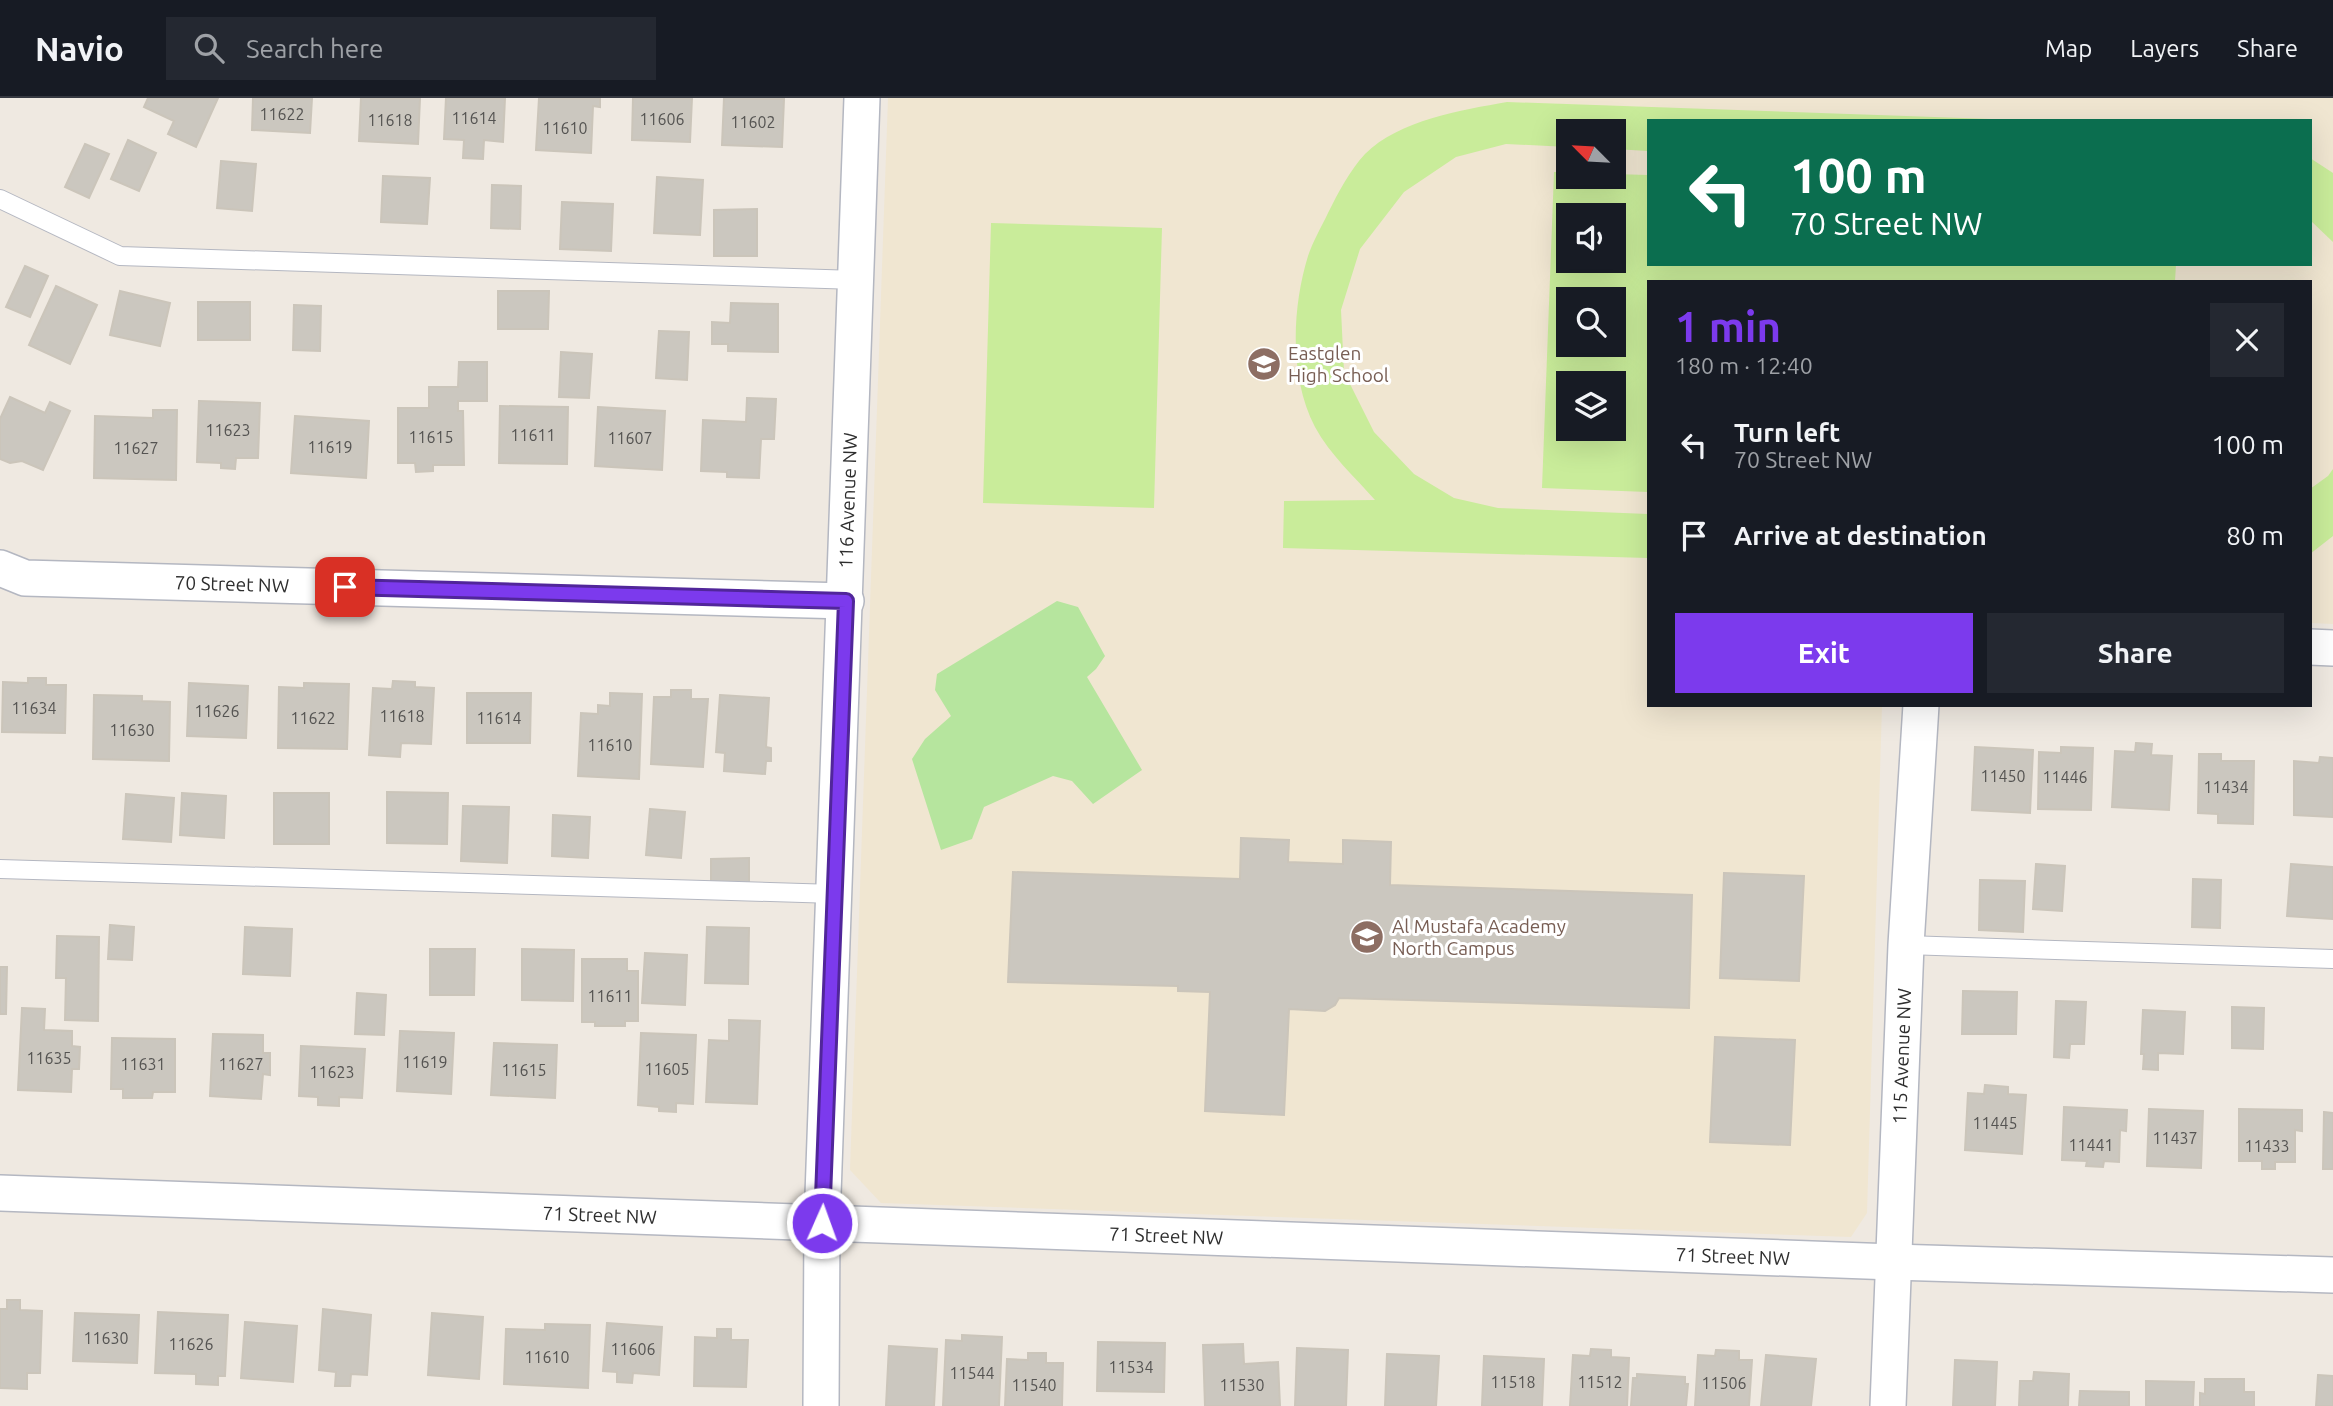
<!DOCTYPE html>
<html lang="en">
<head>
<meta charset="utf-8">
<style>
	body { margin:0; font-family:Ubuntu,sans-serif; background:#242831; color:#f1f3f6; height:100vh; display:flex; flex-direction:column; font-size:26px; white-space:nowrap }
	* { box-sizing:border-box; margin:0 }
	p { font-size:23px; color:#9ea1a6 }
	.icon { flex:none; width:38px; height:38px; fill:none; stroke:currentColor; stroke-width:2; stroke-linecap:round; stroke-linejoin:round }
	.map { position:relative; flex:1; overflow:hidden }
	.panel { position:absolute; left:1647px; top:182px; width:665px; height:427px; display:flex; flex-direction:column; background:#171b24; border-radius:0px; box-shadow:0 7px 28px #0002 }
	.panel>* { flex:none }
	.top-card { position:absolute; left:1647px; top:21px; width:665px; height:147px; border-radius:0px; box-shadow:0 7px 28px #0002; background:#0b6e4f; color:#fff; overflow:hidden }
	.needle { width:46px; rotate:294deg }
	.fabs { position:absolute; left:1556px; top:21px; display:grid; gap:14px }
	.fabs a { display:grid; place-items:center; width:70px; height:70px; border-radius:0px; background:#171b24; box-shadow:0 7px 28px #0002; font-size:35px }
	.pin { position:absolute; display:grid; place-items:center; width:60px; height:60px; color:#fff; margin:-30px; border-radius:14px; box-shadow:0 4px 10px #0006 }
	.me { position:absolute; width:77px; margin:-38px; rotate:2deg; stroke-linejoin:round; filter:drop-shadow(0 0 5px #0008) }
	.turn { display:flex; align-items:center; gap:24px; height:147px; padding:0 28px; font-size:32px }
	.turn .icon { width:91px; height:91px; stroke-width:2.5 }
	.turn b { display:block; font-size:49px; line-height:60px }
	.round { display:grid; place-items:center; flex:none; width:74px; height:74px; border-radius:0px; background:#242831 }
	.summary { display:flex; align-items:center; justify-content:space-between; height:119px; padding:0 28px }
	h1 { font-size:42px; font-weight:600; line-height:52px; color:#7c3aed }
	.action { display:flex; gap:14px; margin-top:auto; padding:14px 28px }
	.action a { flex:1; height:80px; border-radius:0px; background:#7c3aed; color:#fff; font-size:28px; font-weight:600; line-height:80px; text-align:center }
	.action a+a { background:#242831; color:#f1f3f6 }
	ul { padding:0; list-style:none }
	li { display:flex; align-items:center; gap:21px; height:91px; padding:0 28px }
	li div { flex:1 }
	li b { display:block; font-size:26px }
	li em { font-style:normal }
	header { display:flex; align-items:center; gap:42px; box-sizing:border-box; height:98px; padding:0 35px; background:#171b24; border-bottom:2px solid #363941 }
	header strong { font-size:33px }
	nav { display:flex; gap:38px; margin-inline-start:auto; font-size:24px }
	.search { width:490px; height:63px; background:#242831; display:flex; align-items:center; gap:18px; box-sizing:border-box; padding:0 24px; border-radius:0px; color:#9ea1a6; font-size:26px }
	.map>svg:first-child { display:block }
	.education { fill:#f0e6d1; fill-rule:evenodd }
	.green { fill:#b6e59e }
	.pitch { fill:#c9ec9a; fill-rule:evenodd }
	.building { fill:#cbc7bf; stroke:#cbc5ba; stroke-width:2 }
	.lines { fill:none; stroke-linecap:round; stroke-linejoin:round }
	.lane-casing { stroke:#b4b7c1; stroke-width:20 }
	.street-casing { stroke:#b4b7c1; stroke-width:38 }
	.lane { stroke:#fff; stroke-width:18 }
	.street { stroke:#fff; stroke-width:35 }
	.route-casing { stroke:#51269a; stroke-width:18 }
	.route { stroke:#7c3aed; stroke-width:12 }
	.labels { text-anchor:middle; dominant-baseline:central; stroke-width:6; stroke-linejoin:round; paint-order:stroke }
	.number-label { font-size:16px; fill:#555452 }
	.education-label { font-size:19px; fill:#785e54; stroke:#fff; text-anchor:start }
	.street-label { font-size:19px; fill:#2e2e2e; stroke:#fff }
</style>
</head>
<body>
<header>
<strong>Navio</strong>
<div class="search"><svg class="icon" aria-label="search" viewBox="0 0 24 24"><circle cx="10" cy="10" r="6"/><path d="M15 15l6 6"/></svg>Search here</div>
<nav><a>Map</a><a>Layers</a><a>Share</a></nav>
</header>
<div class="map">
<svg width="2333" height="1308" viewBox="0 0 2333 1308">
	<rect width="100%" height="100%" fill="#efe9e1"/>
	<!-- education -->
	<path class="education" d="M888 0H2333V526L2310 525V184H1648V607H1882L1867 1115 1851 1139 881 1105 850 1072ZM1648 23H2310V166H1648ZM1568 33H1614V79H1568ZM1568 117H1614V163H1568ZM1568 201H1614V247H1568ZM1568 285H1614V331H1568Z"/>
	<!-- green -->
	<polygon class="green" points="1057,503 1078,509 1105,558 1096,571 1087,579 1142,672 1093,706 1072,683 1053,678 984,709 972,741 941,752 912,661 925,641 951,618 935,592 937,576"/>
	<!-- pitch -->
	<g class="pitch">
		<path d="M1507 4 2050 23H1648V53L1614 51V33H1568V49L1506 46 1456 59 1404 94 1360 151 1341 212 1344 274 1374 334 1414 376 1454 400 1498 410 1648 416V460L1283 450 1284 403 1375 402C1355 379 1330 357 1315 329 1289 279 1292 210 1308 158 1313 143 1322 128 1328 115 1338 95 1350 72 1365 56 1399 22 1462 12 1507 4Z"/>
		<polygon points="2310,60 2333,75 2333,144 2310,122"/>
		<path d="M1554 74H1568V79H1614V76L1648 77V166H2176L2175 184H1648V394L1542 390ZM1568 117H1614V163H1568ZM1568 201H1614V247H1568ZM1568 285H1614V331H1568Z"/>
		<polygon points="991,125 1162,130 1154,410 983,405"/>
		<polygon points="2333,371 2333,438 2310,456 2310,391 2328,378"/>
	</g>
	<!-- building -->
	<g class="building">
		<polygon points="148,0 218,0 196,49 168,36 174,23 144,9"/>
		<polygon points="253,0 312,0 310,35 252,32"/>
		<polygon points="361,0 420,0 418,46 359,43"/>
		<polygon points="446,0 505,0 503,44 484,42 483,61 463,60 464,42 444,41"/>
		<polygon points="539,0 600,0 600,9 593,8 591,55 536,52"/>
		<polygon points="633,0 692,0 690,44 632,42"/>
		<polygon points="724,0 784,1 782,49 722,47"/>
		<polygon points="128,42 156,55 139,93 111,81"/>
		<polygon points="85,46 109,56 89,100 65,89"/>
		<polygon points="221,63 256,66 252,113 217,110"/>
		<polygon points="383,78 430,80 427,126 381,124"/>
		<polygon points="657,79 703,82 700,137 654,135"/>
		<polygon points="492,87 521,88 520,131 491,130"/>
		<polygon points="562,104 613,106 611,153 560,151"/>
		<polygon points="757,111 757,158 714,158 714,112"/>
		<polygon points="25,168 48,178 30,219 6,209"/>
		<polygon points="56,188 97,207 70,266 29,247"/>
		<polygon points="120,193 170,205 160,248 110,237"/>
		<polygon points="498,193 549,193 548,231 498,231"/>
		<rect x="198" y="204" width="52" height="38"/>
		<polygon points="731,205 778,206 778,254 728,253 728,246 712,246 712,224 730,225"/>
		<polygon points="294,207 321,208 320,253 293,252"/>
		<polygon points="659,233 689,234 687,282 656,280"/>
		<polygon points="561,254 592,256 589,300 559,299"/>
		<polygon points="459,264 487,264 487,303 458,303 458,313 463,313 464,367 433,367 433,373 416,374 415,365 398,365 398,310 429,310 429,289 458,289"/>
		<polygon points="10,299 45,315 50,304 70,313 43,372 22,363 10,365 0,361 0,321"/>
		<polygon points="747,300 776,301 774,341 761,341 759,380 727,379 727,374 701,373 703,322 746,324"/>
		<polygon points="199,303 260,305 258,360 236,360 235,371 221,370 221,365 197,364"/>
		<polygon points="500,308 568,309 567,366 499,365"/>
		<polygon points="598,309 665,313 662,372 595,368"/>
		<polygon points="153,312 177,312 176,382 94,380 95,318 153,320"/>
		<polygon points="295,318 369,323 366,380 291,375"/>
		<polygon points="28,580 46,580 46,587 66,587 65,635 2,634 3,584 28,585"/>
		<polygon points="393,583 415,584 415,589 434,590 431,646 401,645 400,659 369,657 373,590 392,591"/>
		<polygon points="189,585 248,588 246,640 187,638"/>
		<polygon points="304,585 349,586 347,651 278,650 279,589 304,590"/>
		<polygon points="671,592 691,592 691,601 708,601 703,669 651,666 654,599 671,599"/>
		<polygon points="467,595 531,595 530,645 467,645"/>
		<polygon points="610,595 642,596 639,681 578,678 581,615 598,616 598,607 610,608"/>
		<polygon points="94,597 142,598 142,603 170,604 169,663 93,661"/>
		<polygon points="720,597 769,600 766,649 771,650 771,663 766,663 765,676 724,673 725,655 716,654"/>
		<polygon points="2136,645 2152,646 2151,657 2172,658 2169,712 2112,709 2115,653 2135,654"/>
		<polygon points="1975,649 2033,652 2030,715 1972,712"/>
		<polygon points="2061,649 2093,650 2091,712 2038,711 2039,654 2061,655"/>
		<polygon points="2199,656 2221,656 2221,663 2254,663 2253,726 2218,725 2218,716 2198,715"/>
		<polygon points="2320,659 2333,660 2333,719 2294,717 2294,663 2319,665"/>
		<polygon points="387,694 448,695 447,746 387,745"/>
		<polygon points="182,695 226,698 224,740 180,737"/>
		<rect x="274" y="695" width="55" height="51"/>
		<polygon points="126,696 174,700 171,744 123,741"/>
		<polygon points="463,708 509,709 507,765 461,763"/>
		<polygon points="650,711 685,714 681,760 646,757"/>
		<polygon points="553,717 590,719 588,760 552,758"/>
		<polygon points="1241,740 1289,742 1288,764 1343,766 1343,742 1391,744 1390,787 1692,797 1689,910 1339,900 1335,907 1325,913 1289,911 1284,1017 1205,1013 1210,894 1178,893 1178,888 1008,884 1013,774 1240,781"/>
		<polygon points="749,760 749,790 711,790 711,761"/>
		<polygon points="2036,766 2065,768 2062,813 2033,811"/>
		<polygon points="2291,766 2333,769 2333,821 2287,818"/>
		<polygon points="1724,775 1804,778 1799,883 1720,880"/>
		<polygon points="2193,781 2221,782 2220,830 2192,829"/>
		<polygon points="1980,782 2025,783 2023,834 1979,832"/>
		<polygon points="110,827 134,829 132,862 108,861"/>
		<polygon points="245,829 292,831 290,878 243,876"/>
		<polygon points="707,829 749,830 748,886 705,885"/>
		<polygon points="57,838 99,839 98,923 65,922 66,880 56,880"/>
		<polygon points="430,851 475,851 474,897 430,897"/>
		<polygon points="522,851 574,852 573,903 522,902"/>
		<polygon points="645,855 687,857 685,907 642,905"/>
		<polygon points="582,861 627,861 627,873 638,873 638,923 625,923 625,928 595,928 595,924 582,924"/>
		<polygon points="0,869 7,869 6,916 0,916"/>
		<polygon points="1963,893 2017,894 2016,936 1962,936"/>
		<polygon points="357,895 386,897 384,937 355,936"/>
		<polygon points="2056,903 2086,904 2084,946 2070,946 2069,960 2054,959"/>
		<polygon points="2232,909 2264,910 2263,951 2232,950"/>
		<polygon points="22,910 45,911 44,932 72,933 72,948 80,949 79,971 72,971 71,994 18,992"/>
		<polygon points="2143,912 2185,914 2183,956 2158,955 2158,972 2143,971 2144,956 2141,956"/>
		<polygon points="729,922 760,923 757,1006 706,1004 709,942 729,943"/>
		<polygon points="400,933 454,935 451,996 397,993"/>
		<polygon points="641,935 696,937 693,1006 676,1005 676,1014 659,1013 659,1009 638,1007"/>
		<polygon points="213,936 263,937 263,955 270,955 270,977 263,976 261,1001 210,998"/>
		<polygon points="1715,939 1795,942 1790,1047 1710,1044"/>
		<polygon points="112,940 175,941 175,994 153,994 152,1000 123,1000 123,991 111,991"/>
		<polygon points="494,945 557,947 555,1000 491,997"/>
		<polygon points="301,948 365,951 362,1000 339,999 339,1008 318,1007 318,999 299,998"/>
		<polygon points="1985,987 2008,989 2008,996 2026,997 2022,1056 1965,1052 1968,995 1984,996"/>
		<polygon points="2064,1009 2127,1012 2126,1033 2120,1032 2119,1064 2104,1063 2103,1069 2086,1068 2087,1063 2062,1062"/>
		<polygon points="2149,1011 2203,1013 2201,1070 2147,1068"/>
		<polygon points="2239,1011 2302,1012 2302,1033 2295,1032 2295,1064 2275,1064 2275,1071 2262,1071 2262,1063 2239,1063"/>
		<polygon points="2324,1014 2333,1015 2333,1071 2323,1071"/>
		<polygon points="7,1202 20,1202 20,1212 42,1213 40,1275 27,1275 27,1291 0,1290 0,1211 7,1211"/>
		<polygon points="323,1211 371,1217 367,1277 351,1276 350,1288 335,1288 336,1274 319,1272"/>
		<polygon points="158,1214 228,1217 225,1278 218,1278 218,1287 196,1286 196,1276 155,1275"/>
		<polygon points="75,1215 139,1217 137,1265 73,1263"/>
		<polygon points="432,1215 483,1219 479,1281 428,1277"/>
		<polygon points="245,1224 297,1228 293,1284 241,1280"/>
		<polygon points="607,1225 662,1229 659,1277 633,1275 632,1285 617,1284 617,1274 603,1273"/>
		<polygon points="545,1226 590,1227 588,1290 504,1286 506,1231 545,1232"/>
		<polygon points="717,1231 731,1231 731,1242 748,1242 746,1289 694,1288 695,1239 717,1240"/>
		<polygon points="962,1237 1002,1239 999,1308 943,1308 946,1242 962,1243"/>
		<polygon points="1098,1244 1165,1245 1164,1294 1097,1293"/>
		<polygon points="1243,1246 1244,1266 1278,1264 1280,1308 1205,1308 1203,1247"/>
		<polygon points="889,1248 937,1251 934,1308 886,1308"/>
		<polygon points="1297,1250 1348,1252 1346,1308 1295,1308"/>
		<polygon points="1591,1251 1611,1252 1611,1259 1629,1260 1627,1308 1570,1308 1573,1257 1590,1258"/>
		<polygon points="1716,1252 1739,1253 1739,1262 1752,1262 1749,1308 1695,1308 1698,1257 1715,1258"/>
		<polygon points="1028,1255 1046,1255 1046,1265 1063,1265 1062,1308 1005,1308 1007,1261 1028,1262"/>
		<polygon points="1387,1256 1439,1258 1436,1308 1385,1308"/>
		<polygon points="1766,1257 1816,1261 1811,1308 1761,1308"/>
		<polygon points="1484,1258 1544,1261 1542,1308 1482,1308"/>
		<polygon points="1955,1262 1997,1264 1995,1308 1953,1308"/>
		<polygon points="2034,1274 2069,1276 2068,1308 2019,1308 2020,1283 2033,1283"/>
		<polygon points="1637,1276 1685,1279 1685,1286 1688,1286 1686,1308 1631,1308 1633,1280 1637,1280"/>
		<polygon points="2318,1277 2333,1278 2333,1308 2316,1308"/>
		<polygon points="2205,1281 2244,1281 2244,1294 2254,1294 2254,1308 2200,1308 2200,1295 2205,1296"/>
		<polygon points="2146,1283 2194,1284 2193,1308 2146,1308"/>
		<polygon points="2080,1293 2129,1294 2129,1308 2079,1308"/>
	</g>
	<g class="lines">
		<!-- lane casing -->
		<g class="lane-casing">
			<g id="lane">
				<polyline points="0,101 120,158 857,182"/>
				<polyline points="0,771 835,796"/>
				<polyline points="1906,847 2333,861"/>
			</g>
		</g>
		<!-- street casing -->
		<g class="street-casing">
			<g id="street">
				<path id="s1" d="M0 470 25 480 846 503"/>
				<polyline points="2310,549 2333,550"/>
				<path id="s2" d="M0 1095 1893 1164 2333 1177"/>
				<path id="s3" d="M821 1308 822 1125 862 0"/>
				<path id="s4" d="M1888 1308 1906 847 1921 607"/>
			</g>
		</g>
		<!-- lane -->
		<use href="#lane" class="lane"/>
		<!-- street -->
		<use href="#street" class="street"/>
	</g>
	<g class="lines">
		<!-- route casing -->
		<g class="route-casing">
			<polyline id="route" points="345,489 846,503 822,1125"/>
		</g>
		<!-- route -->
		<use href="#route" class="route"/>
	</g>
	<!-- icons -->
	<defs>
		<g id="school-disc" transform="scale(1.75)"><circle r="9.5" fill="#8d6e63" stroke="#fff"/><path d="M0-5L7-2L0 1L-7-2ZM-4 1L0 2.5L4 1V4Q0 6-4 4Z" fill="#fff"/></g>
	</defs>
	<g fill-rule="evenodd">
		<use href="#school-disc" x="1264" y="266"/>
		<use href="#school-disc" x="1367" y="839"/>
	</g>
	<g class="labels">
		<!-- number labels -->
		<g class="number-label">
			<text x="282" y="16">11622</text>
			<text x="474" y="20">11614</text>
			<text x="662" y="21">11606</text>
			<text x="390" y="22">11618</text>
			<text x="753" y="24">11602</text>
			<text x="565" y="30">11610</text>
			<text x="228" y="332">11623</text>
			<text x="533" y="337">11611</text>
			<text x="431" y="339">11615</text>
			<text x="630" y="340">11607</text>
			<text x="330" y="349">11619</text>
			<text x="136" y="350">11627</text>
			<text x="34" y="610">11634</text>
			<text x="217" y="613">11626</text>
			<text x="402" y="618">11618</text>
			<text x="313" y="620">11622</text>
			<text x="499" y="620">11614</text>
			<text x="132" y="632">11630</text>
			<text x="610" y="647">11610</text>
			<text x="2003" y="678">11450</text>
			<text x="2065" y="679">11446</text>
			<text x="2226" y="689">11434</text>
			<text x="610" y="898">11611</text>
			<text x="49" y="960">11635</text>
			<text x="425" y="964">11619</text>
			<text x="143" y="966">11631</text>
			<text x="241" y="966">11627</text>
			<text x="667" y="971">11605</text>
			<text x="524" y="972">11615</text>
			<text x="332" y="974">11623</text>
			<text x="1995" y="1025">11445</text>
			<text x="2175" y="1040">11437</text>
			<text x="2091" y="1047">11441</text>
			<text x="2267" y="1048">11433</text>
			<text x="106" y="1240">11630</text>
			<text x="191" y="1246">11626</text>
			<text x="633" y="1251">11606</text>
			<text x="547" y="1259">11610</text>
			<text x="1131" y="1269">11534</text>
			<text x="972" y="1275">11544</text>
			<text x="1513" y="1284">11518</text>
			<text x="1600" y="1284">11512</text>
			<text x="1724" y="1285">11506</text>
			<text x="1034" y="1287">11540</text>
			<text x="1242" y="1287">11530</text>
		</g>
		<!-- education labels -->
		<g class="education-label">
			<text x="1288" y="255">Eastglen<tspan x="1288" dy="22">High School</tspan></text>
			<text x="1392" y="828">Al Mustafa Academy<tspan x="1392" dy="22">North Campus</tspan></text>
		</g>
		<!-- street labels -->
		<g class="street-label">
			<text stroke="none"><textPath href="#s3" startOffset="906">116 Avenue NW</textPath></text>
			<text stroke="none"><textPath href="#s1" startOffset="234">70 Street NW</textPath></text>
			<text stroke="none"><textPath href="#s4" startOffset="350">115 Avenue NW</textPath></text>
			<text stroke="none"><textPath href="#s2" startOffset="600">71 Street NW</textPath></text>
			<text stroke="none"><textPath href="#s2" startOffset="1167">71 Street NW</textPath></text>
			<text stroke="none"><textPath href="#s2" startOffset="1734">71 Street NW</textPath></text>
		</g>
	</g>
</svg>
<div class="fabs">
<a><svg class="needle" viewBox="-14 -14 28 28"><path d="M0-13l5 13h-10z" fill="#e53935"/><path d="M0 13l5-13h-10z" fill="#9ea1a6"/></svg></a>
<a><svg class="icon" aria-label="sound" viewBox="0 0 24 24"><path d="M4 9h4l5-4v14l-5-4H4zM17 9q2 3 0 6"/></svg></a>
<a><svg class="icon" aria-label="search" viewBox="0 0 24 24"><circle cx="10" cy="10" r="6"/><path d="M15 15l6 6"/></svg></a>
<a><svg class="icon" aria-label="layers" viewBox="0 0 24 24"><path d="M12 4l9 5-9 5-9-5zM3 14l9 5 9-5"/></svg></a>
</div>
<div class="pin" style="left:345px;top:489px;background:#d93025"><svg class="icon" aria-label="arrive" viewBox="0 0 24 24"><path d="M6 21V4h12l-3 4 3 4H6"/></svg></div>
<svg class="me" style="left:822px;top:1125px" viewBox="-20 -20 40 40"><circle r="17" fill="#7c3aed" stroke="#fff" stroke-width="3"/><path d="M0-11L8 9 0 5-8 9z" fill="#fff"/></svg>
<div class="top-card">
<div class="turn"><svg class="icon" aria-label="left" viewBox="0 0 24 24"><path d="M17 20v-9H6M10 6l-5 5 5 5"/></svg><div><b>100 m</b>70 Street NW</div></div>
</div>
<section class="panel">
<div class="summary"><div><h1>1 min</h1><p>180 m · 12:40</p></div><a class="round"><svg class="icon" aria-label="close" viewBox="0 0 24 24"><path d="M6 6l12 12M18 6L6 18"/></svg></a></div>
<ul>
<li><svg class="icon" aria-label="left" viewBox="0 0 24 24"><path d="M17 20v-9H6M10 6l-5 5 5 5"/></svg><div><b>Turn left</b><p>70 Street NW</p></div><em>100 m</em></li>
<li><svg class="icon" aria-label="arrive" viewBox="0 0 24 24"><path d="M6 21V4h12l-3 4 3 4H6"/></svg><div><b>Arrive at destination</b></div><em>80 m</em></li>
</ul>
<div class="action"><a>Exit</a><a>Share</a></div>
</section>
</div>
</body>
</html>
